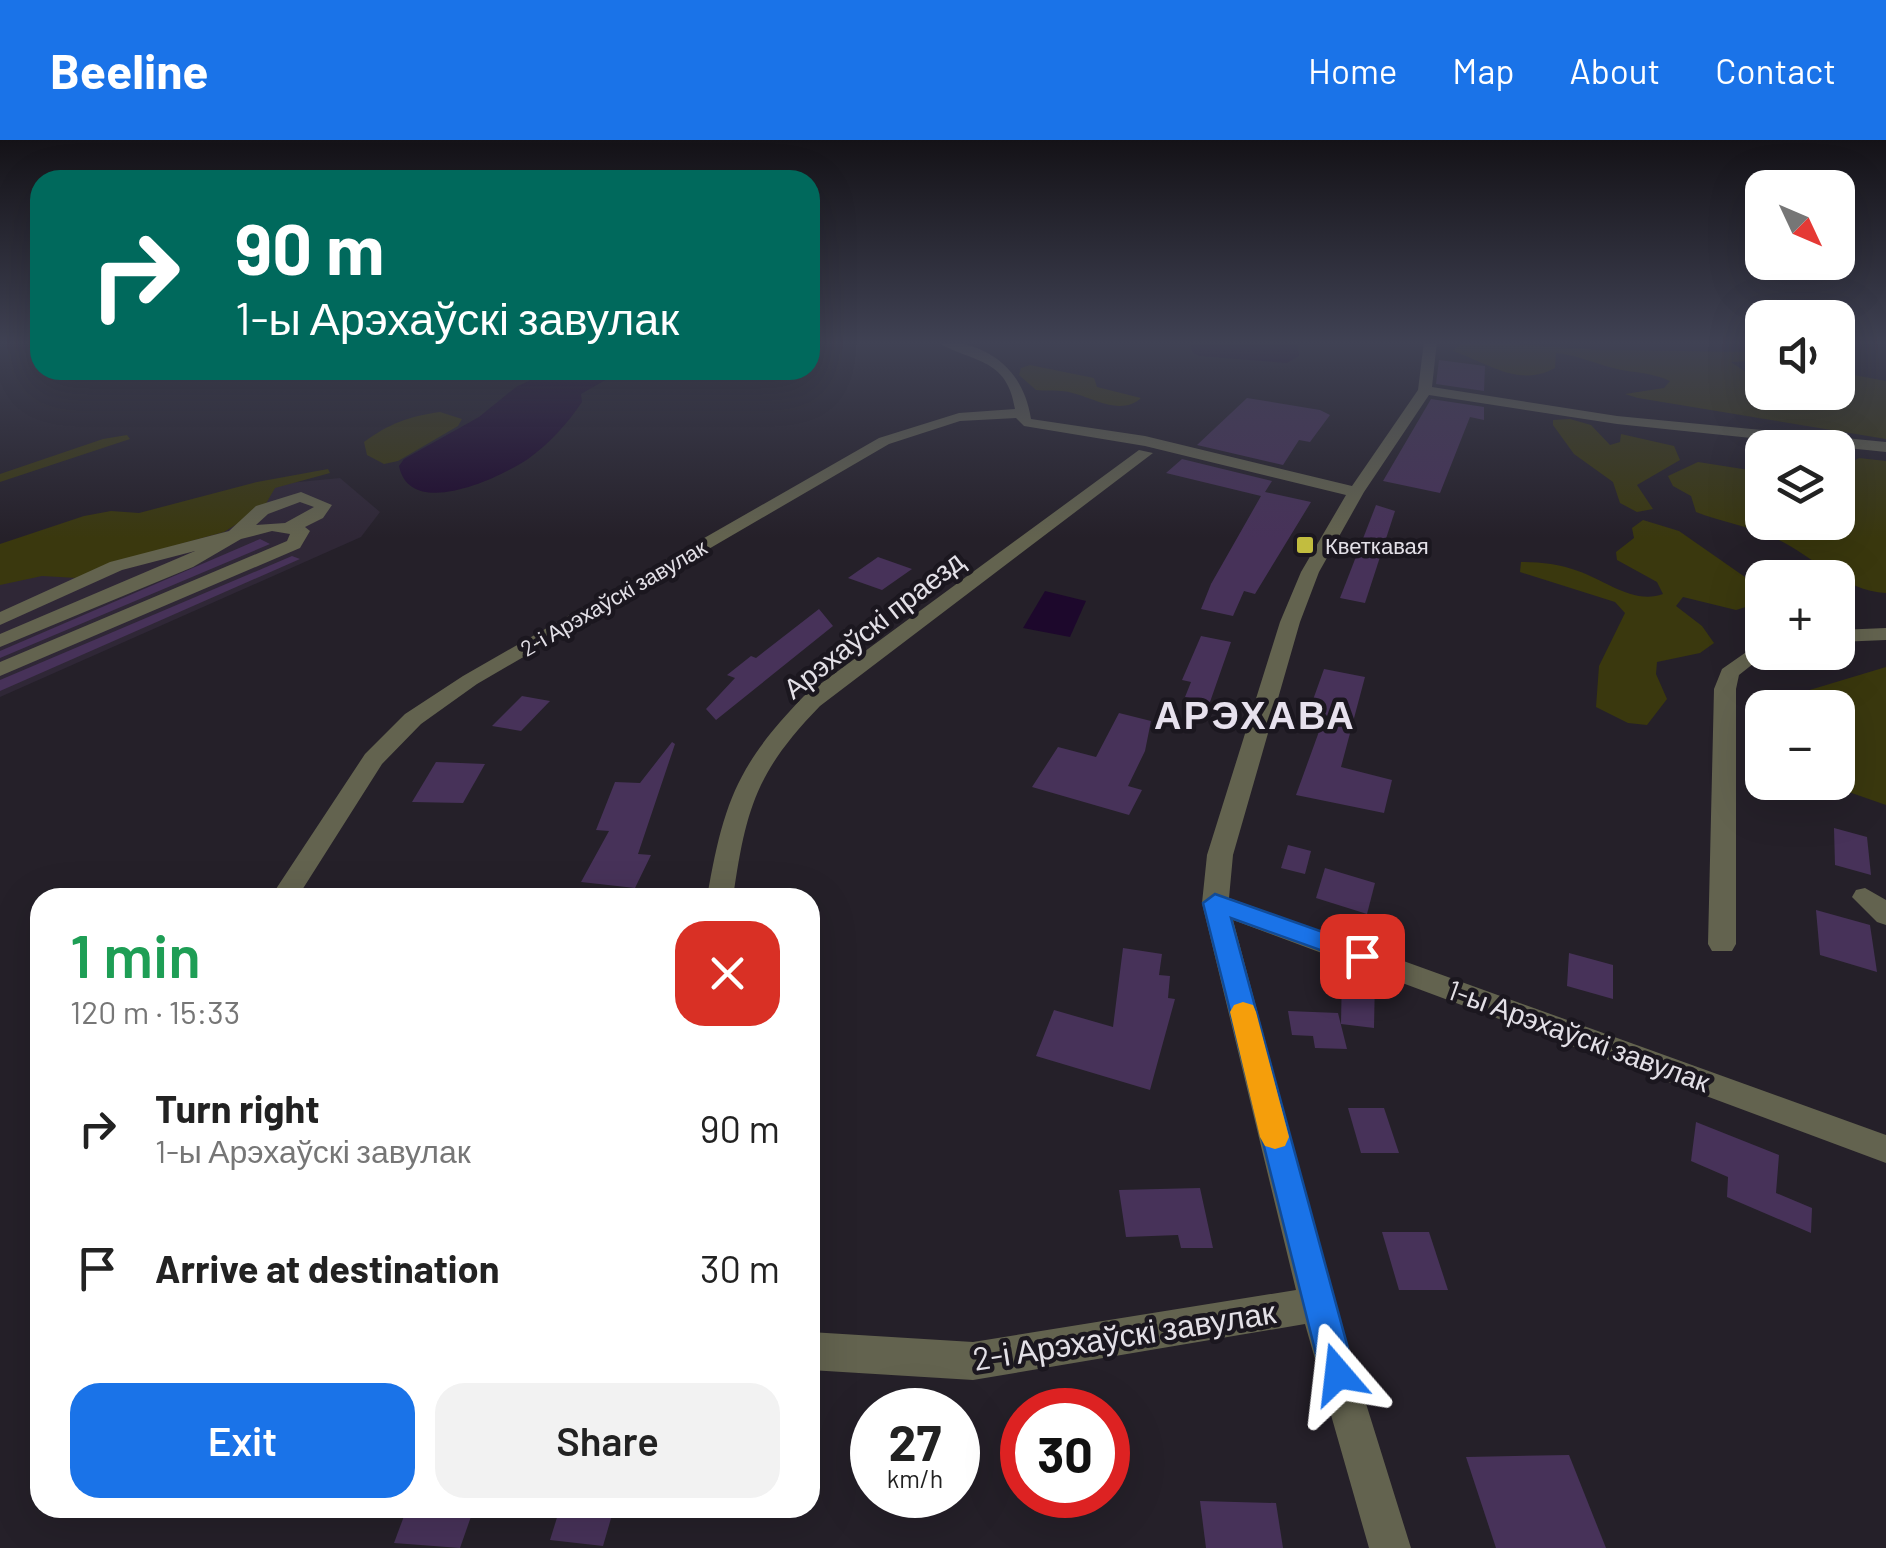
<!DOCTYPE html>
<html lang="en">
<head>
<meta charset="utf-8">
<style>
	body { margin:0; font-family:Barlow,sans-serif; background:#f2f2f2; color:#222; height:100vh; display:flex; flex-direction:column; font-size:38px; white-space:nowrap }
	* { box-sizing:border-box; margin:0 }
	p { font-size:32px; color:#767676 }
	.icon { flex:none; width:55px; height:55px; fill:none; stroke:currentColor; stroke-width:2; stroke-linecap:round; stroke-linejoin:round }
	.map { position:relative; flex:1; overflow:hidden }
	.drawer { position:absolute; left:30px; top:748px; width:790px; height:630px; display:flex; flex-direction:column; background:#fff; border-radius:30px; box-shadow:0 10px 40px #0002 }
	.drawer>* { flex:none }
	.hud { position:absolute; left:30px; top:30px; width:790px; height:210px; border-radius:30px; box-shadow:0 10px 40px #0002; background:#00695c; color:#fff; overflow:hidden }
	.needle { width:65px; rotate:134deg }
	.controls { position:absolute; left:1745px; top:30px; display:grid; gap:20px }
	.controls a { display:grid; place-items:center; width:110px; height:110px; border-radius:20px; background:#fff; box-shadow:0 10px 40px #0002; font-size:50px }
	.speed { position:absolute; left:850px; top:1248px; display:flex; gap:20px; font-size:50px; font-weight:700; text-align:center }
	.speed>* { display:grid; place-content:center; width:130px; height:130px; border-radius:50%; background:#fff; box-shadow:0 10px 40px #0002; line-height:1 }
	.speed small { font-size:25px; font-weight:400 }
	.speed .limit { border:15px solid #d22; background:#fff; color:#111 }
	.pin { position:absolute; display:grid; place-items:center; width:85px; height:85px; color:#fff; margin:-42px; border-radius:20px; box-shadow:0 5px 15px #0006 }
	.me { position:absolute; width:110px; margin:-55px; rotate:343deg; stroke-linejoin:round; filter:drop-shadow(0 0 8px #0008) }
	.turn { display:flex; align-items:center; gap:35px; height:210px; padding:0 40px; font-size:45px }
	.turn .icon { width:130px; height:130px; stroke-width:2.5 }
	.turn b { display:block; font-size:70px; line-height:85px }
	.round { display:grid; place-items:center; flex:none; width:105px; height:105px; border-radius:30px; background:#f2f2f2 }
	.headline { display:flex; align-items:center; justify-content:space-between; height:170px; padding:0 40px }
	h1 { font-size:60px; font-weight:600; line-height:75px; color:#1e9e55 }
	.button { display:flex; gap:20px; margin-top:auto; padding:20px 40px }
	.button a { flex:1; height:115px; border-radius:30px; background:#1a73e8; color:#fff; font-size:40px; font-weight:600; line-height:115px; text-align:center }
	.button a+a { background:#f2f2f2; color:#222 }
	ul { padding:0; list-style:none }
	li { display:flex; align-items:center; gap:30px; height:140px; padding:0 40px }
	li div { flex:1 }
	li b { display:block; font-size:38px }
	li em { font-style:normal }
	header { display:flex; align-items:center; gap:60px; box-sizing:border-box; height:140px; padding:0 50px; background:#1a73e8; color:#fff }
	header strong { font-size:48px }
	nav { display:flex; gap:55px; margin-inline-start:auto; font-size:35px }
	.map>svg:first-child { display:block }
	.built { fill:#2f2736 }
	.green { fill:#3a380e }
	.water { fill:#1d082c }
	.building { fill:#473259 }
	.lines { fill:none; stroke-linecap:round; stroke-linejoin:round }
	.minor { fill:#63634f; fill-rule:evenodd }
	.route { fill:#1a73e8; stroke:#114b97; stroke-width:2.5 }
	.slow { fill:#f59e0b }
	.poi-dot { fill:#c2bd3f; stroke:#1b171f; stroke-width:4 }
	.labels { text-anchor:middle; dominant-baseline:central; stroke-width:9; stroke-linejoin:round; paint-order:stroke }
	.far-poi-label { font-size:22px; fill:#e3e0e7; stroke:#1b171f; text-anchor:start }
	.far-street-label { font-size:22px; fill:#e3e0e7; stroke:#1b171f }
	.street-label { font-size:28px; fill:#e3e0e7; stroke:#1b171f }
	.near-street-label { font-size:32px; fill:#e3e0e7; stroke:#1b171f }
	.district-label { font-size:38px; font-weight:bold; letter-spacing:2.5px; fill:#e7e1ed; stroke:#1b171f }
</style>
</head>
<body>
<header>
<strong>Beeline</strong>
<nav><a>Home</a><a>Map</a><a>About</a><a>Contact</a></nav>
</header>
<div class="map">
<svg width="1886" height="1408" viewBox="0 0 1886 1408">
	<rect width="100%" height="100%" fill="#252029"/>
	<!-- built -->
	<polygon class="built" points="340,338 380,372 361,397 0,557 0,443 278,344"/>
	<!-- green -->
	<g class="green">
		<path d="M1464 201 1602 210 1762 212V220L1731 222 1753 237 1762 252 1777 257 1838 252V232L1886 241V299L1638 258 1625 254 1664 248 1670 241C1651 232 1633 233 1613 228 1593 223 1577 215 1556 213L1555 228C1519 248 1488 223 1453 211Z"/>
		<path d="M1030 225 1094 238 1097 247 1141 258C1118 279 1086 252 1061 251 1052 250 1045 251 1036 250L1019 235 1021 228Z"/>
		<path d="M440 272 462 279 458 286 398 321 384 324 367 315 364 302C388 284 410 276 440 272Z"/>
		<polygon points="1570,279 1591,285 1610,305 1620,302 1621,294 1674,306 1680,320 1637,345 1653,369 1637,372 1620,363 1613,342 1574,314 1553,285 1553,280"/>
		<polygon points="127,295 130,299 0,342 0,334 103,299"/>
		<path d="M1859 318 1886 321V453C1838 450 1808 409 1765 394 1743 385 1719 381 1696 372L1691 356 1673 346 1668 336 1698 322 1762 332V382H1838V338L1853 333 1850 323Z"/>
		<polygon points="328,329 330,333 275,348 264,367 224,392 137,416 77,438 42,436 0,445 0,404 84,376 111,371 139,373 257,342"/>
		<path d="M1643 380 1679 391 1755 444 1762 462 1736 470 1683 457 1676 466 1702 486 1714 503 1700 513 1657 522 1656 534 1667 559 1647 585 1628 583 1596 567 1599 526 1625 473 1615 462 1520 432 1521 422C1540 422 1559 424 1578 431 1605 440 1634 465 1663 454L1657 442 1617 420 1616 412 1634 398 1632 388Z"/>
		<polygon points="1886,527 1886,665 1823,643 1838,642 1838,568 1802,567 1803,552"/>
	</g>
	<!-- water -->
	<g class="water">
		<polygon points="1189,201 1292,204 1298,206 1299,216 1287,223 1200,216 1193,213"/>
		<path d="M551 230H623L581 254 582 262C568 283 549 304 528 319 498 339 410 380 399 326L404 319 479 277 516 247Z"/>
		<polygon points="1045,451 1086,461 1070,497 1023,488"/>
	</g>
	<!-- building -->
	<g class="building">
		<polygon points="1439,220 1485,226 1484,251 1436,244"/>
		<polygon points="1247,258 1320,270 1330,275 1310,302 1299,300 1283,325 1197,305"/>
		<polygon points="1431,259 1484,267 1484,280 1470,277 1440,353 1383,341"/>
		<polygon points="1182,319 1272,341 1265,352 1311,362 1255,454 1244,451 1233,476 1201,469 1211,444 1261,356 1166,333"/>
		<polygon points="1376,365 1395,371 1365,463 1340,458"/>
		<polygon points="260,399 270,404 0,518 0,511"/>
		<polygon points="292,416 300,419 0,551 0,540"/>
		<polygon points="878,417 912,429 882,450 848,438"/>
		<polygon points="819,469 833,486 716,580 706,569 735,538 727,535 751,516 756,518"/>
		<polygon points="1201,496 1231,502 1210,562 1185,557 1191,542 1182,540"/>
		<polygon points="1324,529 1365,537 1341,627 1392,640 1384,673 1296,655 1325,575 1309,571"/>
		<polygon points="522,556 550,561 521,591 492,586"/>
		<polygon points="1119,573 1151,581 1145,611 1128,646 1142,650 1129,675 1032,647 1058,607 1096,617"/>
		<polygon points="672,602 675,604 638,714 651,715 635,748 581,742 609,691 596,690 615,642 640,643"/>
		<polygon points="436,622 485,624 463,663 412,662"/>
		<polygon points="1834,688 1867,697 1871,735 1835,725"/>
		<polygon points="1288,705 1311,711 1305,734 1281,728"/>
		<polygon points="1325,728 1375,743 1367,774 1316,758"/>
		<polygon points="1816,770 1870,785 1877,832 1820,815"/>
		<polygon points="1123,808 1162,814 1159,835 1170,836 1168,858 1175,859 1150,950 1036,916 1054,870 1113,887"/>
		<polygon points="1569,813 1613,825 1613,859 1567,846"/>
		<polygon points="1342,831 1375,838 1374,888 1341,884"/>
		<polygon points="1288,871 1338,873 1347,909 1315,908 1313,896 1292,895"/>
		<polygon points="1348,968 1384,968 1399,1013 1361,1013"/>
		<polygon points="1696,982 1779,1015 1776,1053 1812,1068 1811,1093 1727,1057 1728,1037 1691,1021"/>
		<polygon points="1200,1048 1213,1108 1181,1108 1178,1095 1126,1097 1119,1050"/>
		<polygon points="1382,1092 1429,1092 1448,1150 1399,1150"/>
		<polygon points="1569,1315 1606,1408 1496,1408 1466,1317"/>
		<polygon points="1200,1361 1276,1363 1283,1408 1206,1408"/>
		<polygon points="407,1368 474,1368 460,1408 394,1403"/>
		<polygon points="560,1368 614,1368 603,1406 550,1400"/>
	</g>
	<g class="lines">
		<!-- minor -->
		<g class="minor">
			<path d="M935 201C986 201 1023 227 1031 279L1145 296 1352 346 1418 250 1424 201H1437L1432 247 1617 276 1886 302V312L1617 284 1429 255 1364 352 1319 432 1300 482 1233 715 1229 758 1886 995V1023L1233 780 1335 1164 1411 1408H1369L1305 1184 973 1240 810 1230V1192L973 1202 1296 1150 1202 763 1207 715 1280 482 1301 432 1346 355 1145 306 1024 286 1016 278 960 281 889 304 477 544 421 584 382 624 297 758H270L365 614 405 574 463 536 879 298 959 273 1015 269C1007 216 971 223 935 201Z"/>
			<path d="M1139 310 1153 313 820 566C756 632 746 668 733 758H707C723 664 737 625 804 556Z"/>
			<path d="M301 352 332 365 323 378 305 387 310 391 300 408 0 536V522L287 401 290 394 272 391 241 399 193 427 0 507V494L195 411 122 430 0 485V472L110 422 229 391 256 366ZM300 362 314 367 285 383 256 385 268 374Z"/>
			<polygon points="1886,488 1886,500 1838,502 1838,490"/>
			<polygon points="1762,501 1762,512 1768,512 1739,535 1736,549 1736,804 1732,811 1712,811 1708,804 1714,549 1722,529"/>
			<polygon points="1865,748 1886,760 1886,785 1877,782 1852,757 1856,750"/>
		</g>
	</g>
	<!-- sky -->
	<linearGradient id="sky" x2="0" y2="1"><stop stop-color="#141217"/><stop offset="0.51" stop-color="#404254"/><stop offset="1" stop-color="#404254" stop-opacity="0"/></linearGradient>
	<rect width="1886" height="398" fill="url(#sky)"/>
	<!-- route -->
	<polygon class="route" points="1215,754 1371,809 1374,816 1371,822 1362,825 1231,778 1355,1234 1350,1246 1338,1251 1326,1246 1321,1234 1203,763"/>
	<!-- slow -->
	<polygon class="slow" points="1243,862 1253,865 1256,872 1289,997 1285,1006 1275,1009 1265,1006 1260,997 1230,872 1234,865"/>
	<!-- markers -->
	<rect class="poi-dot" x="1295" y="395" width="20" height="20" rx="5"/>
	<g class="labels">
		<!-- far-poi labels -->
		<g class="far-poi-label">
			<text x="1325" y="405">Кветкавая</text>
		</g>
		<!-- far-street labels -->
		<g class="far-street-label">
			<text transform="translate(613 457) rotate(-30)">2-і Арэхаўскі завулак</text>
		</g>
		<!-- street labels -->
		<g class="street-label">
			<text transform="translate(873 484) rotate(-38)">Арэхаўскі праезд</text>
			<text transform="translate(1579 895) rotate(20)">1-ы Арэхаўскі завулак</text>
		</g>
		<!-- near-street labels -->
		<g class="near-street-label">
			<text transform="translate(1124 1194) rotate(-9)">2-і Арэхаўскі завулак</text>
		</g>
		<!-- district labels -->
		<g class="district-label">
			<text x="1255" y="574">АРЭХАВА</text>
		</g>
	</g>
</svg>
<div class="controls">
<a><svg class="needle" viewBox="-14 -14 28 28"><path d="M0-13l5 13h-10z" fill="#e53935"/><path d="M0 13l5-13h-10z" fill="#767676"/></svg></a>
<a><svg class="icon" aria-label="sound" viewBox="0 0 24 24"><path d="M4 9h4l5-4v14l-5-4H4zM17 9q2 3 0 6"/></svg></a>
<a><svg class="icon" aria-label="layers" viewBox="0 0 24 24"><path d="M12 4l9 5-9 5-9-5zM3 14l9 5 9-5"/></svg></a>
<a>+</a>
<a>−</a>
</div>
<div class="speed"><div>27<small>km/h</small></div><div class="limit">30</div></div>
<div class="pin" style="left:1362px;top:816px;background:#d93025"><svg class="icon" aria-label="arrive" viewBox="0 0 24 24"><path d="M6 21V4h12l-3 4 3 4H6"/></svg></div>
<svg class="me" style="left:1338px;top:1234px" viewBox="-20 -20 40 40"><path d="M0-17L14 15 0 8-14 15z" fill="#1a73e8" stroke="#fff" stroke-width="4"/></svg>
<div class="hud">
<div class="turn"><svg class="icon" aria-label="right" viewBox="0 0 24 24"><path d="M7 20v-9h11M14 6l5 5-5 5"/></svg><div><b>90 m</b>1-ы Арэхаўскі завулак</div></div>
</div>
<section class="drawer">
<div class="headline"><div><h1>1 min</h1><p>120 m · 15:33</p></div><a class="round" style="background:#d93025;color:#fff"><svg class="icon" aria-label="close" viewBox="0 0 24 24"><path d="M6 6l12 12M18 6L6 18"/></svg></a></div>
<ul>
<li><svg class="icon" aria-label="right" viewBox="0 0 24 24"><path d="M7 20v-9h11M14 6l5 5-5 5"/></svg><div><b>Turn right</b><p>1-ы Арэхаўскі завулак</p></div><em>90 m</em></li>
<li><svg class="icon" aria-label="arrive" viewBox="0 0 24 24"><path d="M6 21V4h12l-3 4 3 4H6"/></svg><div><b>Arrive at destination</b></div><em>30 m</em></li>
</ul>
<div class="button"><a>Exit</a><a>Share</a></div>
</section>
</div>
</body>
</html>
